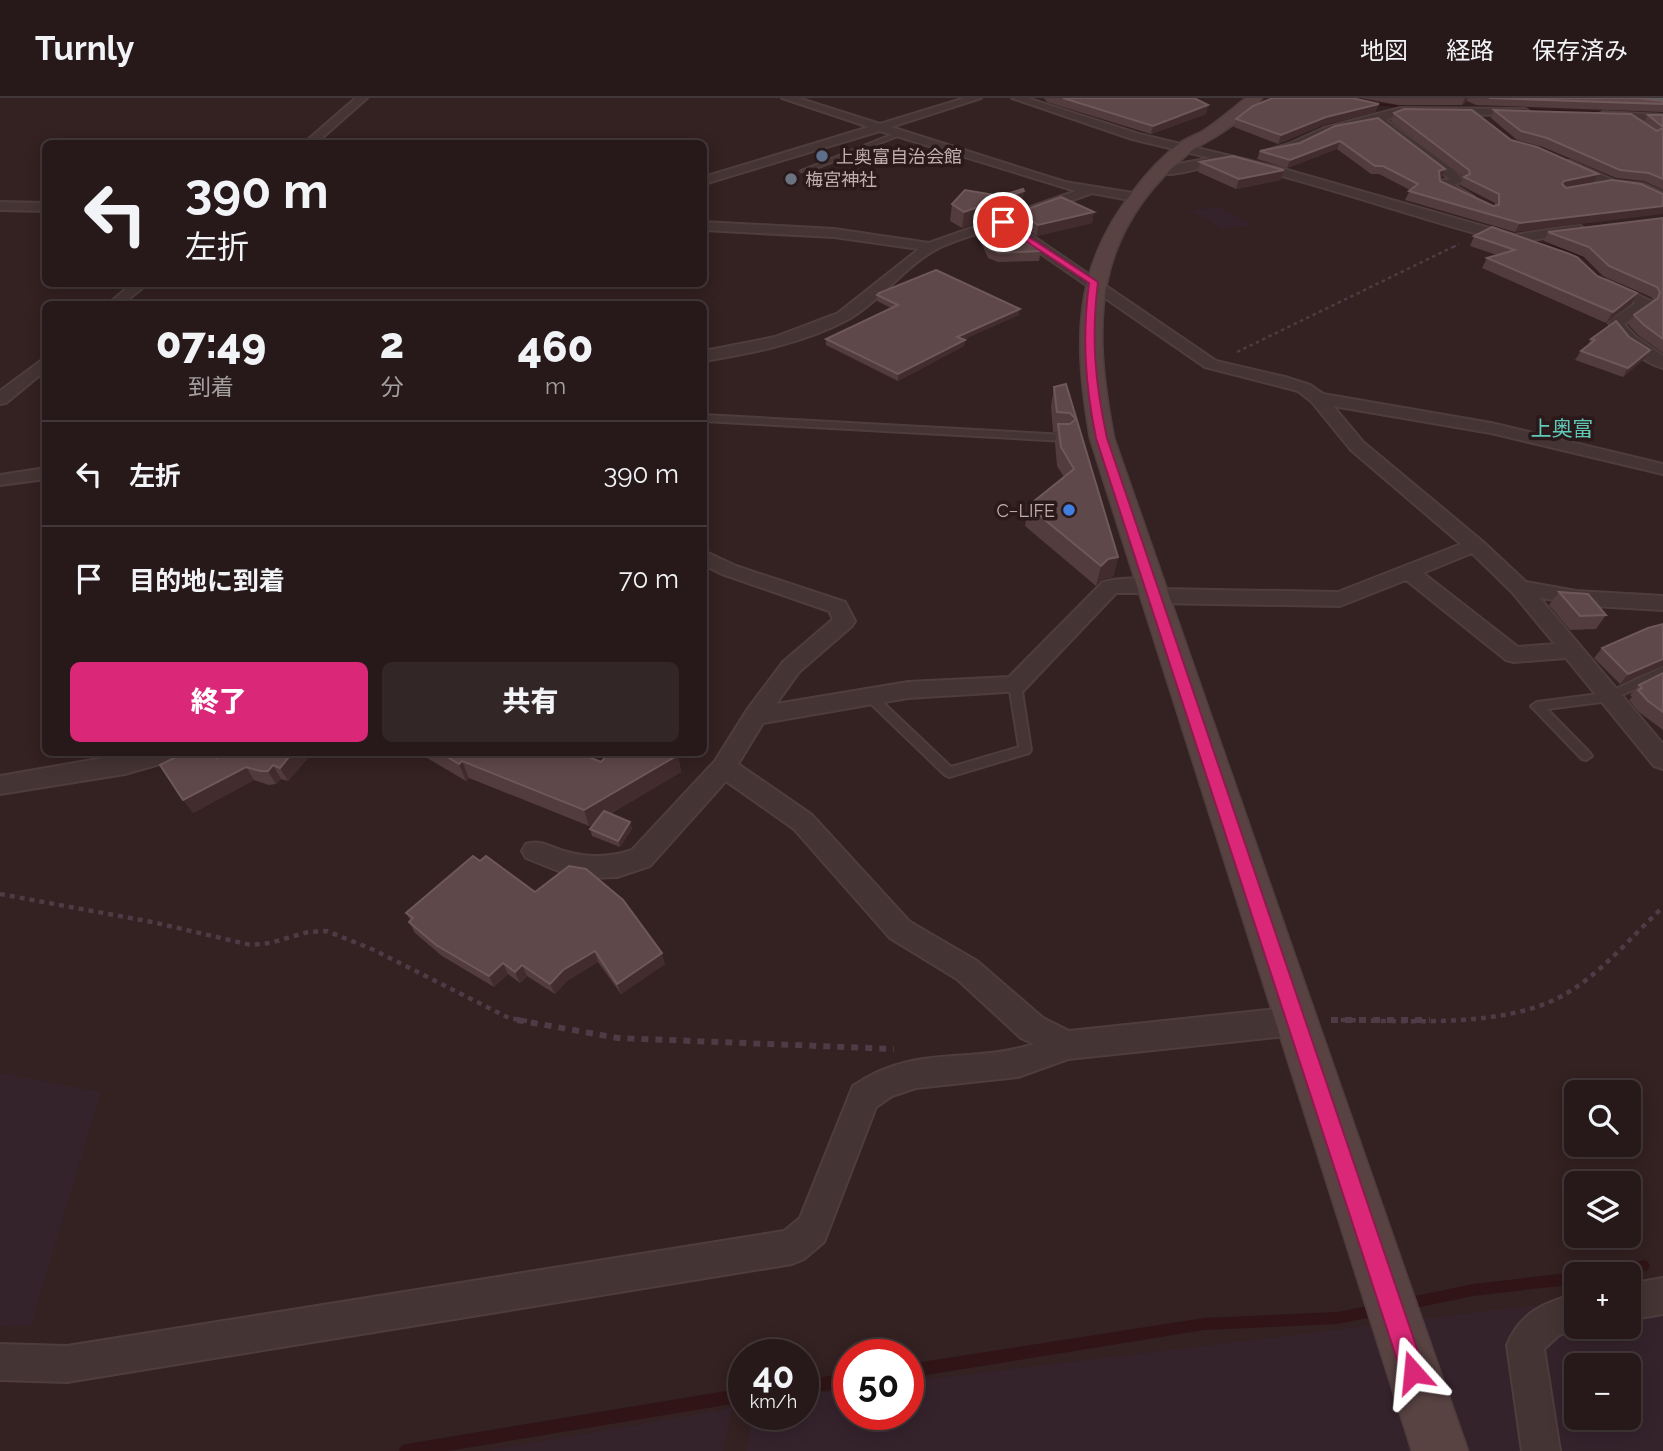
<!DOCTYPE html>
<html lang="ja">
<head>
<meta charset="utf-8">
<style>
	body { margin:0; font-family:Raleway,"Noto Sans JP",sans-serif; background:#332627; color:#f1f3f6; height:100vh; display:flex; flex-direction:column; font-size:26px; white-space:nowrap }
	* { box-sizing:border-box; margin:0 }
	p { font-size:23px; color:#a4a0a2 }
	.icon { flex:none; width:38px; height:38px; fill:none; stroke:currentColor; stroke-width:2; stroke-linecap:round; stroke-linejoin:round }
	.map { position:relative; flex:1; overflow:hidden }
	.details { position:absolute; left:42px; top:203px; width:665px; height:455px; display:flex; flex-direction:column; background:#27191a; border-radius:10px; box-shadow:0 4px 18px #0003,0 0 0 2px #433839 }
	.details>* { flex:none }
	.hud { position:absolute; left:42px; top:42px; width:665px; height:147px; border-radius:10px; box-shadow:0 4px 18px #0003,0 0 0 2px #433839; background:#27191a; color:#f1f3f6; overflow:hidden }
	.controls { position:absolute; left:1564px; top:982px; display:grid; gap:14px }
	.controls a { display:grid; place-items:center; width:77px; height:77px; border-radius:10px; background:#27191a; box-shadow:0 4px 18px #0003,0 0 0 2px #433839; font-size:35px }
	.speed { position:absolute; left:728px; top:1241px; display:flex; gap:14px; font-size:35px; font-weight:700; text-align:center }
	.speed>* { display:grid; place-content:center; width:91px; height:91px; border-radius:50%; background:#27191a; box-shadow:0 4px 18px #0003,0 0 0 2px #433839; line-height:1 }
	.speed small { font-size:18px; font-weight:400 }
	.speed .limit { border:10px solid #d22; background:#fff; color:#111 }
	.pin { position:absolute; display:grid; place-items:center; width:60px; height:60px; color:#fff; margin:-30px; border:4px solid #fff; border-radius:50%; box-shadow:0 2px 7px #0007 }
	.me { position:absolute; width:77px; margin:-38px; rotate:342deg; stroke-linejoin:round; filter:drop-shadow(0 0 5px #0008) }
	.turn { display:flex; align-items:center; gap:24px; height:147px; padding:0 28px; font-size:32px }
	.turn .icon { width:91px; height:91px; stroke-width:2.5 }
	.turn b { display:block; font-size:49px; line-height:60px }
	.eta { display:flex; justify-content:space-evenly; align-items:center; height:119px; text-align:center }
	.eta b { font-size:42px; font-weight:800; line-height:49px }
	.action { display:flex; gap:14px; margin-top:auto; padding:14px 28px }
	.action a { flex:1; height:80px; border-radius:10px; background:#db2777; color:#fff; font-size:28px; font-weight:800; line-height:80px; text-align:center }
	.action a+a { background:#332627; color:#f1f3f6 }
	ul { padding:0; list-style:none }
	li { display:flex; align-items:center; gap:21px; height:105px; padding:0 28px; border-top:2px solid #433839 }
	li div { flex:1 }
	li b { display:block; font-size:26px }
	li em { font-style:normal }
	header { display:flex; align-items:center; gap:42px; box-sizing:border-box; height:98px; padding:0 35px; background:#27191a; border-bottom:2px solid #433839 }
	header strong { font-size:33px }
	nav { display:flex; gap:38px; margin-inline-start:auto; font-size:24px }
	.map>svg:first-child { display:block }
	.green { fill:#35232c; fill-rule:evenodd }
	.lines { fill:none; stroke-linecap:round; stroke-linejoin:round }
	.stream { fill:#311516; fill-rule:evenodd }
	.service-casing { stroke:#4f3d3e; stroke-width:4 }
	.minor-casing { stroke:#4f3d3e; stroke-width:4 }
	.secondary-casing { stroke:#4f3d3e; stroke-width:3 }
	.trunk-casing { stroke:#503e3f; stroke-width:4 }
	.path-far3 { stroke:#4e3b45; stroke-width:2; stroke-dasharray:2.5 2.5; stroke-linecap:butt }
	.path-far2 { stroke:#4e3b45; stroke-width:2.5; stroke-dasharray:3.5 3.5; stroke-linecap:butt }
	.path-far1 { stroke:#4e3b45; stroke-width:4.5; stroke-dasharray:5 5; stroke-linecap:butt }
	.path { stroke:#4e3b45; stroke-width:6; stroke-dasharray:7 7; stroke-linecap:butt }
	.service { fill:#453434; fill-rule:evenodd }
	.minor { fill:#453434; fill-rule:evenodd }
	.secondary { fill:#584242; fill-rule:evenodd }
	.trunk { fill:#5b5e5e; fill-rule:evenodd }
	.wall { fill:#533c3d }
	.shaded-wall { fill:#422c2d }
	.building { fill:#5f4849; stroke:#6f5859; stroke-width:2 }
	.route { fill:#db2777; stroke:#8e194d; stroke-width:2 }
	.service-dot { fill:#5c6f8a; stroke:#29191a; stroke-width:2.5 }
	.worship-dot { fill:#6b7280; stroke:#29191a; stroke-width:2.5 }
	.shop-dot { fill:#3f7fe0; stroke:#29191a; stroke-width:2.5 }
	.labels { text-anchor:middle; dominant-baseline:central; stroke-width:7; stroke-linejoin:round; paint-order:stroke }
	.far-poi-label { font-size:18px; fill:#c2aeae; stroke:#29191a; text-anchor:start }
	.far-quarter-label { font-size:21px; fill:#61cab7; stroke:#29191a }
</style>
</head>
<body>
<header>
<strong>Turnly</strong>
<nav><a>地図</a><a>経路</a><a>保存済み</a></nav>
</header>
<div class="map">
<svg width="1663" height="1353" viewBox="0 0 1663 1353">
	<rect width="100%" height="100%" fill="#342122"/>
	<!-- green -->
	<g class="green">
		<polygon points="1218,109 1252,127 1224,131 1191,113"/>
		<polygon points="0,975 101,994 31,1227 0,1228"/>
		<path d="M1663 1191V1353H746L752 1316H803V1297L849 1291V1316H908V1284L1577 1202V1228H1629V1195ZM1577 1267H1629V1320H1577Z"/>
		<polygon points="732,1310 723,1353 488,1353"/>
	</g>
	<g class="lines">
		<!-- stream -->
		<g class="stream">
			<polygon points="1039,2 1041,2 1065,13 1062,14 1039,4"/>
			<polygon points="1367,4 1423,10 1425,11 1423,12 1368,6"/>
			<polygon points="1514,10 1612,14 1614,15 1612,16 1513,12"/>
			<polygon points="1637,15 1663,16 1663,18 1636,17"/>
			<polygon points="1240,59 1242,59 1310,78 1307,79 1240,61"/>
			<polygon points="1388,100 1592,159 1592,160 1588,161 1386,102"/>
			<path d="M1644 1162 1648 1164 1650 1168 1648 1172C1631 1179 1613 1176 1594 1176L1596 1172 1600 1170Z"/>
			<polygon points="1577,1174 1582,1176 1577,1176 1577,1186 1473,1198 1406,1212 1401,1211 1400,1206 1401,1201 1406,1200 1473,1186"/>
			<polygon points="1378,1206 1383,1207 1384,1212 1383,1217 1337,1226 1204,1232 908,1280 908,1266 1204,1220 1337,1214"/>
			<polygon points="849,1275 849,1289 803,1296 803,1282"/>
			<polygon points="744,1290 744,1304 448,1353 399,1353 401,1348 406,1346"/>
		</g>
		<!-- service casing -->
		<g class="service-casing">
			<g id="service">
				<polygon points="901,33 903,36 806,74 801,73"/>
				<polygon points="704,317 1066,337 1070,340 1066,343 704,323"/>
				<polygon points="1663,569 1663,578 1609,603 1547,611 1590,655 1592,658 1586,662 1582,661 1531,608 1537,604 1607,595"/>
				<polygon points="1015,583 1021,587 1031,652 1029,655 949,679 945,677 864,599 866,596 874,596 951,669 1019,649 1009,587"/>
			</g>
		</g>
		<!-- minor casing -->
		<g class="minor-casing">
			<g id="minor">
				<polygon points="356,0 367,0 315,46 303,46"/>
				<path d="M782 0H798L880 26 965 0H981L891 29 1065 84 1139 96 1141 99 1135 103 1092 95 1012 124 1216 263 1285 279 1310 287 1323 296 1491 325 1663 366V376L1491 335 1333 308 1363 344 1482 443 1526 484 1576 493 1663 498V512L1576 507 1539 499 1663 646V671L1654 668 1566 560 1514 564 1506 562 1406 482 1340 508 1155 505 1148 503 1145 498 1147 495H1116L1023 593 908 600 763 625 738 666 812 717 910 824 977 863 1043 920 1069 933 1296 909 1307 913 1311 923 1307 933 1296 937 1068 961 1018 979 916 990 892 998 876 1009 824 1144 804 1161 792 1166 67 1284 0 1282V1246L67 1248 784 1133 800 1120 853 988C915 945 969 967 1034 946L1021 940 957 881 890 840 794 731 726 683 650 768 617 779 588 780 561 774 526 760 522 753 526 746C540 741 550 749 564 753 587 760 609 760 632 752L715 663 747 612 783 564 833 521 829 513 722 476 704 467V453L736 468 845 504 855 523 852 528 799 574 776 606 908 584 1009 579 1103 484C1119 480 1143 479 1159 483L1162 488 1160 491 1338 494 1461 446 1351 352 1312 304 1298 293 1205 269 1001 128C980 136 954 141 935 152 904 169 879 204 847 222 804 245 752 255 704 263V253L775 239 838 215 919 151 834 139 704 132V124L834 131 929 145 1076 93 880 33 704 86V79L869 29ZM1472 455 1512 494 1555 546 1518 549 1423 475Z"/>
				<path d="M1012 0H1027L1139 36 1280 70 1514 137 1579 127 1585 131 1579 135 1525 143 1519 147C1424 123 1331 89 1236 66 1214 61 1171 85 1154 72L1156 70 1211 60 1132 41Z"/>
				<polygon points="1400,10 1525,11 1530,14 1525,17 1401,16 1386,22 1454,72 1464,83 1454,87 1474,99 1468,103 1438,89 1438,83 1450,81 1376,25 1331,34 1296,51 1267,57 1261,54 1289,46 1324,30"/>
				<polygon points="1603,14 1663,17 1663,23 1599,19 1598,17"/>
				<polygon points="1562,63 1570,63 1615,83 1644,86 1663,95 1663,104 1637,92 1609,89 1562,67"/>
				<polygon points="0,104 46,105 46,113 0,112"/>
				<path d="M1606 182 1651 203 1650 208 1624 226 1636 239 1663 258V270C1642 264 1619 244 1609 225L1611 222 1636 205 1601 189 1599 186Z"/>
				<polygon points="132,186 147,186 123,206 108,206"/>
				<polygon points="46,259 46,272 6,305 0,306 0,293"/>
				<polygon points="46,370 46,381 0,387 0,377"/>
				<polygon points="138,654 185,654 181,660 125,676 0,696 0,678"/>
				<polygon points="1663,1180 1663,1216 1629,1222 1629,1186"/>
				<path d="M1577 1196V1228H1585L1559 1237 1544 1251 1560 1353H1522L1507 1247C1520 1215 1544 1204 1577 1196Z"/>
			</g>
		</g>
		<!-- secondary casing -->
		<g class="secondary-casing">
			<path id="secondary" d="M1246 0H1262C1249 16 1227 32 1208 43 1202 47 1195 49 1190 54 1092 135 1092 225 1114 340L1468 1353H1412L1090 340C1074 245 1071 170 1135 91 1147 75 1163 58 1180 45 1187 40 1196 37 1203 33 1218 23 1232 11 1246 0Z"/>
		</g>
		<!-- trunk casing -->
		<g class="trunk-casing">
			<polygon id="trunk" points="1640,0 1663,0 1663,8 1642,3"/>
		</g>
		<!-- path-far3 -->
		<polyline class="path-far3" points="1454,149 1459,146"/>
		<!-- path-far2 -->
		<polyline class="path-far2" points="1237,254 1457,147"/>
		<!-- path-far1 -->
		<g class="path-far1">
			<polyline points="0,796 152,824 251,847 270,845 308,834 327,833 374,852 509,920 527,923"/>
			<path d="M1331 922C1403 922 1510 933 1572 892 1606 870 1634 836 1663 809"/>
		</g>
		<!-- path -->
		<g class="path">
			<polyline points="517,922 618,940 894,951"/>
			<polyline points="1331,922 1430,922"/>
		</g>
		<!-- service -->
		<use href="#service" class="service"/>
		<!-- minor -->
		<use href="#minor" class="minor"/>
		<!-- secondary -->
		<use href="#secondary" class="secondary"/>
		<!-- trunk -->
		<use href="#trunk" class="trunk"/>
	</g>
	<!-- wall -->
	<g class="wall">
		<polygon points="1044,0 1194,0 1208,7 1206,16 1151,36 1047,4"/>
		<polygon points="1361,0 1639,0 1663,3 1663,14 1476,7 1467,3 1462,7 1398,7"/>
		<polygon points="1494,12 1644,25 1648,17 1663,17 1663,92 1644,83 1616,80 1543,49 1517,42 1491,20"/>
		<polygon points="1376,14 1323,27 1278,46 1234,29 1236,21"/>
		<polygon points="1394,15 1511,42 1594,85 1515,134 1405,102 1410,92 1379,76 1371,76 1337,51 1287,70 1257,61 1260,53 1300,45 1335,28 1442,80 1440,80 1440,83 1493,108 1495,107 1495,105 1460,87 1464,79 1391,23"/>
		<polygon points="1200,64 1281,82 1236,91 1198,74"/>
		<polygon points="1000,98 1022,109 962,130 950,123 952,106"/>
		<polygon points="1019,114 1094,114 1092,125 1037,138 1018,125"/>
		<polygon points="1663,120 1663,255 1638,237 1628,226 1634,217 1654,203 1651,199 1603,178 1584,159 1544,143 1548,134"/>
		<polygon points="977,130 1018,139 1041,153 1039,163 998,164 988,160 980,142 976,139"/>
		<polygon points="1474,138 1597,178 1637,195 1631,206 1606,225 1482,170 1487,160 1497,157 1470,148"/>
		<polygon points="877,197 1019,217 963,241 965,242 964,248 898,283 826,247 826,241 891,210 877,203"/>
		<polygon points="1591,241 1650,252 1644,261 1623,279 1575,262 1581,253 1587,248"/>
		<polygon points="1066,286 1118,459 1113,479 1102,481 1096,488 1025,428 1028,408 1064,379 1057,368 1055,345 1057,334 1053,334 1051,308 1054,289"/>
		<polygon points="1559,494 1606,517 1596,531 1570,532 1549,507"/>
		<polygon points="1663,526 1663,568 1620,586 1594,560 1602,550"/>
		<polygon points="1663,575 1663,632 1639,614 1629,602 1632,599 1630,597 1639,587"/>
		<polygon points="313,654 288,683 281,681 276,686 269,687 254,682 193,715 217,660"/>
		<polygon points="411,654 577,654 601,664 678,657 681,674 610,716 630,724 632,731 620,749 592,738 590,731 595,725 589,728 469,680 466,683 422,657 420,659"/>
		<polygon points="480,763 535,794 665,866 621,896 598,864 567,883 555,896 527,878 520,885 508,876 494,889 442,858 415,835 409,824 410,822 406,815"/>
	</g>
	<!-- shaded-wall -->
	<g class="shaded-wall">
		<polygon points="1465,0 1468,0 1467,3 1462,7"/>
		<polygon points="1379,6 1376,14 1323,27 1278,46 1281,37 1326,19"/>
		<polygon points="1208,7 1206,16 1151,36 1153,28"/>
		<polygon points="1340,43 1337,51 1287,70 1290,62"/>
		<polygon points="1445,71 1442,80 1436,81 1439,73"/>
		<polygon points="1284,72 1281,82 1236,91 1239,81"/>
		<polygon points="1598,76 1594,85 1560,91 1564,83"/>
		<polygon points="1024,93 1022,109 962,130 964,114"/>
		<polygon points="1663,108 1663,116 1515,134 1520,125"/>
		<polygon points="1094,114 1092,125 1037,138 1038,127"/>
		<polygon points="1637,195 1631,206 1606,225 1613,214"/>
		<polygon points="1020,211 1019,217 956,245 957,239"/>
		<polygon points="965,242 964,248 898,283 898,276"/>
		<polygon points="1650,252 1644,261 1623,279 1628,270"/>
		<polygon points="1118,459 1113,479 1102,481 1096,488 1101,468 1108,461"/>
		<polygon points="1663,561 1663,568 1620,586 1628,576"/>
		<polygon points="293,654 313,654 288,683 280,670"/>
		<polygon points="678,657 681,674 589,728 584,712"/>
		<polygon points="462,663 469,680 466,683 459,666"/>
		<polygon points="273,667 281,681 276,686 268,673"/>
		<polygon points="246,669 254,682 193,715 183,702"/>
		<polygon points="630,724 632,731 620,749 618,743"/>
		<polygon points="595,853 598,864 567,883 555,896 550,886 563,872"/>
		<polygon points="662,855 665,866 621,896 617,886"/>
		<polygon points="503,865 508,876 494,889 489,878"/>
		<polygon points="522,867 527,878 520,885 515,874"/>
	</g>
	<!-- building -->
	<g class="building">
		<polygon points="1063,0 1194,0 1208,7 1153,28"/>
		<polygon points="1273,0 1352,0 1379,6 1326,19 1281,37 1236,21 1253,8"/>
		<polygon points="1489,0 1639,0 1663,3 1663,6"/>
		<polygon points="1404,11 1472,12 1511,42 1537,49 1598,76 1564,83 1562,86 1566,90 1612,82 1641,86 1663,96 1663,108 1520,125 1409,93 1418,86 1383,68 1375,68 1340,43 1290,62 1260,53 1300,45 1335,28 1378,20 1445,71 1439,73 1440,83 1493,108 1499,107 1499,96 1464,79 1470,76 1469,72 1394,15"/>
		<polygon points="1494,12 1631,16 1657,33 1663,30 1663,81 1649,75 1620,72 1547,40 1521,33"/>
		<polygon points="1648,17 1663,17 1663,29"/>
		<polygon points="1233,58 1284,72 1239,81 1200,64"/>
		<polygon points="1023,91 1024,93 964,114 952,106 965,92 1000,98"/>
		<polygon points="1061,99 1094,114 1038,127 1019,114"/>
		<polygon points="1663,120 1663,241 1644,227 1634,217 1658,200 1660,194 1657,189 1609,168 1589,149 1548,134"/>
		<polygon points="1002,122 1019,133 1011,135 1041,153 999,155 989,151 981,133 977,130"/>
		<polygon points="1492,129 1567,155 1577,159 1597,178 1637,195 1613,214 1487,160 1515,152 1474,138"/>
		<polygon points="936,172 1020,211 957,239 965,242 898,276 826,241 898,207 877,197 879,195"/>
		<polygon points="1616,223 1629,239 1650,252 1628,270 1581,253 1595,242 1591,241"/>
		<polygon points="1066,286 1118,459 1108,461 1101,468 1028,408 1074,371 1061,349 1058,326 1070,326 1076,321 1070,315 1057,314 1054,289"/>
		<polygon points="1559,494 1588,496 1606,517 1580,518"/>
		<polygon points="1663,526 1663,561 1628,576 1602,550 1648,530"/>
		<polygon points="1663,575 1663,614 1648,603 1638,592 1642,590 1639,587"/>
		<polygon points="186,654 213,654 217,660 224,654 293,654 280,670 273,667 268,673 260,673 246,669 183,702 160,667"/>
		<polygon points="439,654 577,654 601,664 610,654 672,654 678,657 584,712 462,663 459,666"/>
		<polygon points="604,713 630,724 618,743 590,731"/>
		<polygon points="473,758 480,763 486,758 535,794 569,768 586,771 623,802 662,855 617,886 595,853 563,872 550,886 522,867 515,874 503,865 489,878 436,847 409,824 413,820 406,815"/>
	</g>
	<!-- route -->
	<path class="route" d="M1003 122 1098 184C1091 240 1095 284 1107 340L1425 1274 1421 1282 1413 1286 1404 1282 1401 1274 1096 340C1085 286 1082 239 1089 185L1000 126Z"/>
	<!-- markers -->
	<circle class="service-dot" cx="822" cy="58" r="7"/>
	<circle class="worship-dot" cx="791" cy="81" r="7"/>
	<circle class="shop-dot" cx="1069" cy="412" r="7"/>
	<g class="labels">
		<!-- far-poi labels -->
		<g class="far-poi-label">
			<text x="836" y="58">上奥富自治会館</text>
			<text x="805" y="81">梅宮神社</text>
			<text x="1055" y="412" text-anchor="end">C−LIFE</text>
		</g>
		<!-- far-quarter labels -->
		<g class="far-quarter-label">
			<text x="1562" y="330">上奥富</text>
		</g>
	</g>
</svg>
<div class="controls">
<a><svg class="icon" aria-label="search" viewBox="0 0 24 24"><circle cx="10" cy="10" r="6"/><path d="M15 15l6 6"/></svg></a>
<a><svg class="icon" aria-label="layers" viewBox="0 0 24 24"><path d="M12 4l9 5-9 5-9-5zM3 14l9 5 9-5"/></svg></a>
<a>+</a>
<a>−</a>
</div>
<div class="speed"><div>40<small>km/h</small></div><div class="limit">50</div></div>
<div class="pin" style="left:1003px;top:124px;background:#d93025"><svg class="icon" aria-label="arrive" viewBox="0 0 24 24"><path d="M6 21V4h12l-3 4 3 4H6"/></svg></div>
<svg class="me" style="left:1413px;top:1274px" viewBox="-20 -20 40 40"><path d="M0-17L14 15 0 8-14 15z" fill="#db2777" stroke="#fff" stroke-width="4"/></svg>
<div class="hud">
<div class="turn"><svg class="icon" aria-label="left" viewBox="0 0 24 24"><path d="M17 20v-9H6M10 6l-5 5 5 5"/></svg><div><b>390 m</b>左折</div></div>
</div>
<section class="details">
<div class="eta">
<div><b>07:49</b><p>到着</p></div>
<div><b>2</b><p>分</p></div>
<div><b>460</b><p>m</p></div>
</div>
<ul>
<li><svg class="icon" aria-label="left" viewBox="0 0 24 24"><path d="M17 20v-9H6M10 6l-5 5 5 5"/></svg><div><b>左折</b></div><em>390 m</em></li>
<li><svg class="icon" aria-label="arrive" viewBox="0 0 24 24"><path d="M6 21V4h12l-3 4 3 4H6"/></svg><div><b>目的地に到着</b></div><em>70 m</em></li>
</ul>
<div class="action"><a>終了</a><a>共有</a></div>
</section>
</div>
</body>
</html>
